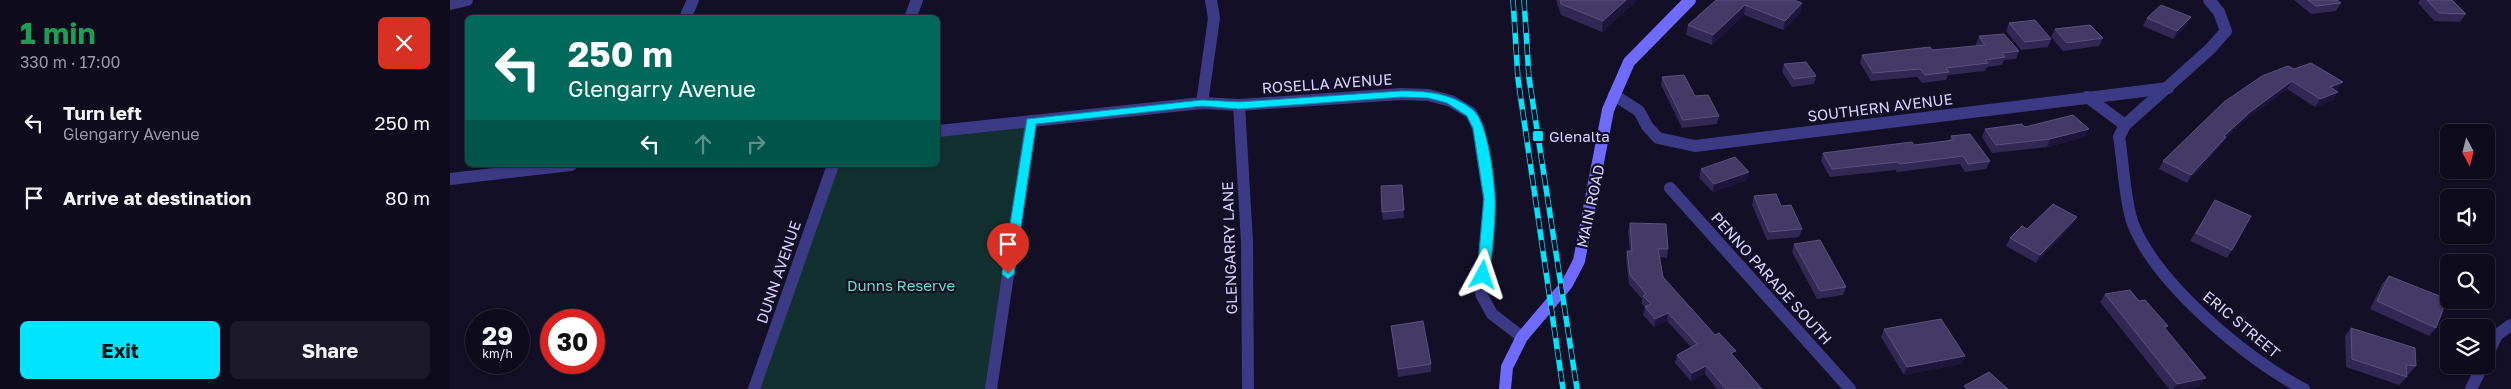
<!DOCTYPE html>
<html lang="en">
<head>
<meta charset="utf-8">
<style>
	body { margin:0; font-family:"Golos Text",sans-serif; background:#1c1929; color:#f1f3f6; height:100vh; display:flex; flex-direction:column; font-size:19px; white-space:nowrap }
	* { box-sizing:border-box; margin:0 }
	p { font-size:16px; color:#9b9ba3 }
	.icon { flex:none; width:28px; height:28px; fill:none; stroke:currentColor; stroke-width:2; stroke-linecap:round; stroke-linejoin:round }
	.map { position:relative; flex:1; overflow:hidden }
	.panel { display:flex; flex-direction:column; background:#0e0b1c; width:450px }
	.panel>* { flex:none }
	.hud { position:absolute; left:15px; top:15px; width:475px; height:152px; border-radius:8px; box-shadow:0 1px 4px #0004,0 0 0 1px #2e2b3b; background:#00695c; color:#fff; overflow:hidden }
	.needle { width:32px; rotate:173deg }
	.tools { position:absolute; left:1990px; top:124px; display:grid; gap:10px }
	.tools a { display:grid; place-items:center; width:55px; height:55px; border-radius:8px; background:#0e0b1c; box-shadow:0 1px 4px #0004,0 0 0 1px #2e2b3b; font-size:25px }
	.speed { position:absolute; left:15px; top:309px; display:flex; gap:10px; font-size:25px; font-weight:700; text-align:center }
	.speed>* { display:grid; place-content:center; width:65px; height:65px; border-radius:50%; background:#0e0b1c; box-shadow:0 1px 4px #0004,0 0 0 1px #2e2b3b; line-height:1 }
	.speed small { font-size:12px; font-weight:400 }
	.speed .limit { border:8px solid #d22; background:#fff; color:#111 }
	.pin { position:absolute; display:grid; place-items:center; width:42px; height:42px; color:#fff; margin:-51px -21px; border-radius:50% 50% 50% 0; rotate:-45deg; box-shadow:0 0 5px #0007 }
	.pin .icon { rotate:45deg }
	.me { position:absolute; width:55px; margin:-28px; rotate:5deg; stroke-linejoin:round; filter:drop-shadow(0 0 4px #0008) }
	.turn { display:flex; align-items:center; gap:18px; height:105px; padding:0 20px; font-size:22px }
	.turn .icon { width:65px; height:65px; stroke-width:2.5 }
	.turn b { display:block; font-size:35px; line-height:42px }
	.lanes { display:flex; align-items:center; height:48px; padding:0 20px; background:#0003; justify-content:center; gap:25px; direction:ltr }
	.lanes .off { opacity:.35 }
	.round { display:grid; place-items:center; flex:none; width:52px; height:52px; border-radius:8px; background:#1c1929 }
	.head { display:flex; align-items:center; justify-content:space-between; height:85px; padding:0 20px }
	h1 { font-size:30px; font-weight:700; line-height:38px; color:#1e9e55 }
	.primary-button { display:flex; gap:10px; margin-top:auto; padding:10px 20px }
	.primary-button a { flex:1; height:58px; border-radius:8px; background:#00e5ff; color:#111; font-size:20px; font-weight:700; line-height:58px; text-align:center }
	.primary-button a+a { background:#1c1929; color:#f1f3f6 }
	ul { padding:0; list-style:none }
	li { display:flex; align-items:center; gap:15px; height:75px; padding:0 20px }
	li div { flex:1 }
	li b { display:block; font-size:19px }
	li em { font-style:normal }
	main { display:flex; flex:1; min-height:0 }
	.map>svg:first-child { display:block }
	.green { fill:#12302f }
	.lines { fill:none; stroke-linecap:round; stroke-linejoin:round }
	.minor { stroke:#3d3a85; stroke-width:12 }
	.secondary { stroke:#6f6bff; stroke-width:12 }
	.rail-casing { stroke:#00e5ff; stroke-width:5.5 }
	.rail { stroke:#130f26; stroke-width:4; stroke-dasharray:11; stroke-linecap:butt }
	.wall { fill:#312854 }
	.shaded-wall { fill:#1d163a }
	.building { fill:#433a66; stroke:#5a527e }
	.route { fill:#00e5ff; stroke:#0095a6 }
	.poi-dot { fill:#00e5ff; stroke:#130f26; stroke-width:2 }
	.labels { text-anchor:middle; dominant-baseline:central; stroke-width:4.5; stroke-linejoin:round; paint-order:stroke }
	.street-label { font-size:15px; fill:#d9d4ff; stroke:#130f26 }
	.poi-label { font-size:15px; fill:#d9d4ff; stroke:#130f26; text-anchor:start }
	.park-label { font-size:15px; fill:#5fe0c0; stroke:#130f26 }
</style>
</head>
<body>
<main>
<section class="panel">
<div class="head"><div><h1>1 min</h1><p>330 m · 17:00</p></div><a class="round" style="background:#d93025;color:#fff"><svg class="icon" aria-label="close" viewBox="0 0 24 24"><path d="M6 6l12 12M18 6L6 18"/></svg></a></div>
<ul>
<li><svg class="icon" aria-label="left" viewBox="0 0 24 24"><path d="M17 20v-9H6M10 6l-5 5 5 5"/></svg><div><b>Turn left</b><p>Glengarry Avenue</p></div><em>250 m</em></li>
<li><svg class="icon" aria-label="arrive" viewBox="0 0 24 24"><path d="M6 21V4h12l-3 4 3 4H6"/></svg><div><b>Arrive at destination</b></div><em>80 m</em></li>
</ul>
<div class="primary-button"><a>Exit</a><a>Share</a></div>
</section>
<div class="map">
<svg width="2061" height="389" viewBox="0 0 2061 389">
	<rect width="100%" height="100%" fill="#130f26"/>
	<!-- green -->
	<polygon class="green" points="581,121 541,389 305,389 383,165 488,165 488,131"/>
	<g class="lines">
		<!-- minor -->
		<g class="minor">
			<polyline points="0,4 17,0"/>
			<polyline points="235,18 243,0"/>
			<polyline points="460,18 467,0"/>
			<polyline points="1164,95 1189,111 1197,126 1208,138 1245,146 1718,88"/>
			<path d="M1637 97 1675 125 1669 137C1673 160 1675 204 1683 224 1706 283 1798 361 1854 389"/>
			<polyline points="752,103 764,18 761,0"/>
			<polyline points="789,105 797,242 798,389"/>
			<polyline points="1675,125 1760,49 1776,31 1769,12 1759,0"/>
			<polyline points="488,131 752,103 789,105 951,94 978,95 1001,101 1021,113 1028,128 1039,199 1031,294 1042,314 1072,337"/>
			<polyline points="0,179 121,165"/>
			<polyline points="1220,188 1400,389"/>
			<polyline points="2036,358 2047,335 2061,325"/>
			<polyline points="304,389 383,165"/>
			<polyline points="541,389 581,121"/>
			<polyline points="2021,389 2033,365"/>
		</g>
		<!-- secondary -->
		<polyline class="secondary" points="1055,389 1057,367 1072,337 1117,284 1129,261 1158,110 1179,62 1240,0"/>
		<!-- rail casing -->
		<g class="rail-casing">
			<g id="rail">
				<polyline points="1063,0 1068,79 1113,389"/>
				<polyline points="1074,0 1079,78 1127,389"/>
			</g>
		</g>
		<!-- rail -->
		<use href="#rail" class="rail"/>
	</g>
	<!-- wall -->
	<g class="wall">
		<polygon points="1106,0 1186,0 1186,1 1152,32 1111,15"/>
		<polygon points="1266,0 1352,3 1350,13 1333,30 1294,15 1262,45 1236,35 1238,25"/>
		<polygon points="1844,0 1887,0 1891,3 1886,11 1861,14"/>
		<polygon points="1970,0 2002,0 2016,14 2010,22 1984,21 1968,3"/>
		<polygon points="1741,17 1737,25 1723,39 1693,26 1697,18"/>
		<polygon points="1559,23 1601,39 1598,47 1571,50 1556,31"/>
		<polygon points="1605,29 1653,38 1649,46 1613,51 1601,37"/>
		<polygon points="1529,36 1569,51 1566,59 1554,60 1552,65 1537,67 1535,71 1498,75 1496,80 1472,83 1467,77 1421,81 1410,63 1412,55 1482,50 1527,46 1526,44"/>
		<polygon points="1334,64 1366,76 1364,84 1342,87 1332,72"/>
		<polygon points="1844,69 1887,90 1886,91 1883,100 1865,107 1837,89 1795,120 1776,138 1771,145 1737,183 1709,169 1713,161"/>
		<polygon points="1212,77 1245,96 1269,116 1267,124 1232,128 1211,85"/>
		<polygon points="1575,127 1635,137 1597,147 1542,153 1532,137 1535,129"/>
		<polygon points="1501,136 1540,161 1536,169 1515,172 1510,164 1447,172 1446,170 1380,177 1371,161 1373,153 1464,145 1499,141"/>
		<polygon points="1251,169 1297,180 1263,192 1249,178"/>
		<polygon points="952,185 954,218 933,220 932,212"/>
		<polygon points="1304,196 1331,206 1352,229 1349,237 1317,240 1302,205"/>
		<polygon points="1765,200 1782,250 1777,258 1740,241"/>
		<polygon points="1627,217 1622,225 1586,263 1556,246 1560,238 1577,229"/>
		<polygon points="1180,223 1218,249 1217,258 1210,257 1213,277 1312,389 1267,389 1255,374 1241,381 1225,363 1227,355 1241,347 1217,321 1204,327 1193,315 1195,307 1192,304 1192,299 1179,284 1176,259 1177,251 1180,251 1178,232"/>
		<polygon points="1344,244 1396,287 1393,295 1367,299 1342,252"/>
		<polygon points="1939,276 1986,328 1979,336 1920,309 1932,284"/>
		<polygon points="1655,294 1689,301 1718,326 1715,329 1750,386 1735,389 1719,389 1650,302"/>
		<polygon points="941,326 981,364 981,372 948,377"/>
		<polygon points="1901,328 1966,366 1959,374 1957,374 1957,377 1949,385 1896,367 1895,336"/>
		<polygon points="1434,329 1515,356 1511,364 1454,375 1431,337"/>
	</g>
	<!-- shaded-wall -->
	<g class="shaded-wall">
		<polygon points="1176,0 1186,0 1186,1 1152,32 1153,21"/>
		<polygon points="1352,3 1350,13 1333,30 1335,21"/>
		<polygon points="1295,5 1294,15 1262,45 1263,35"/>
		<polygon points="1741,17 1737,25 1723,39 1727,31"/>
		<polygon points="1842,81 1837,89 1795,120 1776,138 1771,145 1737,183 1741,175 1774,136 1800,112"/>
		<polygon points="1893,82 1887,90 1875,95 1880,87"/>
		<polygon points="1888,92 1883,100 1865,107 1870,99"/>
		<polygon points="1639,129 1635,137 1597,147 1600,139"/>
		<polygon points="1299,172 1297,180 1263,192 1264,184"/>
		<polygon points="1627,217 1622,225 1586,263 1590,255"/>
		<polygon points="1218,313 1217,321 1204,327 1205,319"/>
		<polygon points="1515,356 1511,364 1454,375 1457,367"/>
		<polygon points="1256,366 1255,374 1241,381 1242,373"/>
		<polygon points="1756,378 1750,386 1735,389 1723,389 1727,384"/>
	</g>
	<!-- building -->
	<g class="building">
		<polygon points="1110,0 1176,0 1153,21 1111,4"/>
		<polygon points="1266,0 1344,0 1352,3 1335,21 1295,5 1263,35 1238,25"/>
		<polygon points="1858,0 1887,0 1891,3 1866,6"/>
		<polygon points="1977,0 2002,0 2016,14 1989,13"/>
		<polygon points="1711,5 1741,17 1727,31 1697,18"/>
		<polygon points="1585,20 1601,39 1575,42 1559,23"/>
		<polygon points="1640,25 1653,38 1617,43 1605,29"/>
		<polygon points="1554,34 1569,51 1552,53 1555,57 1535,60 1538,63 1496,68 1499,72 1475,75 1470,69 1423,73 1412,55 1480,47 1482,50 1535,45 1529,36"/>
		<polygon points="1356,62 1366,76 1344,79 1334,64"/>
		<polygon points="1861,63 1893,82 1880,87 1888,92 1870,99 1842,81 1800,112 1774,136 1776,137 1741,175 1713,161 1774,102 1812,76 1838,66 1844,69"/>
		<polygon points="1234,75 1245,96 1258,95 1269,116 1233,120 1212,77"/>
		<polygon points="1623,115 1639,129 1600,139 1546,145 1535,129 1572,124 1575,127"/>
		<polygon points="1520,134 1540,161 1518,164 1513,156 1450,164 1448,162 1382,169 1373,153 1462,142 1464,145 1504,140 1501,136"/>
		<polygon points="1285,157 1299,172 1264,184 1251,169"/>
		<polygon points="952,185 954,210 932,212 931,186"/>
		<polygon points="1326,194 1331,206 1341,205 1352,229 1319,232 1304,196"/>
		<polygon points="1765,200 1801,216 1782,250 1746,233"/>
		<polygon points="1603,204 1627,217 1590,255 1560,238 1572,226 1577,229"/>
		<polygon points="1180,223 1216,224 1218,249 1208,249 1213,277 1265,335 1269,333 1286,351 1281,353 1312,389 1276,389 1256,366 1242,373 1227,355 1247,344 1218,313 1205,319 1195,307 1201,304 1193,296 1196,294 1180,275 1177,251 1182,251"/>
		<polygon points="1370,240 1396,287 1370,291 1344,244"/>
		<polygon points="1939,276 1997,299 1986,328 1927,301"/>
		<polygon points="1680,290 1689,301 1695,300 1718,326 1714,327 1756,378 1727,384 1655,294"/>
		<polygon points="1491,319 1515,356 1457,367 1434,329"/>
		<polygon points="973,321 981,364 948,369 941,326"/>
		<polygon points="1901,328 1965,348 1966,366 1956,365 1957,377 1902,359"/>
		<polygon points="1539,372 1558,389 1517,389 1514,386"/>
	</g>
	<!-- route -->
	<path class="route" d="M951 91C977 91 1002 93 1023 110 1038 122 1044 179 1045 198 1046 210 1042 269 1037 278H1028L1027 275 1034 199 1023 128 1017 116 997 103 978 98 951 97 789 109 752 106 586 124 564 274 558 279 552 274 577 119 752 100 789 102Z"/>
	<!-- markers -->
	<rect class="poi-dot" x="1082" y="130" width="12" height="12" rx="2.5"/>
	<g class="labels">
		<!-- street labels -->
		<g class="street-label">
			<text transform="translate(877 83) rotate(-4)">ROSELLA AVENUE</text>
			<text transform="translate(1430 107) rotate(-7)">SOUTHERN AVENUE</text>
			<text transform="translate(1140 206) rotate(-78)">MAIN ROAD</text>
			<text transform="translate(779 248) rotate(-92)">GLENGARRY LANE</text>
			<text transform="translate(328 272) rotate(-71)">DUNN AVENUE</text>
			<text transform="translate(1322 278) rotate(48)">PENNO PARADE SOUTH</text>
			<text transform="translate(1792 324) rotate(40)">ERIC STREET</text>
		</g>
		<!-- poi labels -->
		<g class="poi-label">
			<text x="1099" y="136">Glenalta</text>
		</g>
		<!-- park labels -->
		<g class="park-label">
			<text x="451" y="285">Dunns Reserve</text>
		</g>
	</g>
</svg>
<div class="tools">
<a><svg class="needle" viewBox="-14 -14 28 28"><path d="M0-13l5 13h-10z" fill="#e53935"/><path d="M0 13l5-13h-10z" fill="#9b9ba3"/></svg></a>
<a><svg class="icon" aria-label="sound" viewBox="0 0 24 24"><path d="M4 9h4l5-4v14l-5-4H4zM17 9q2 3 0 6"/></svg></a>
<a><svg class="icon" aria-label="search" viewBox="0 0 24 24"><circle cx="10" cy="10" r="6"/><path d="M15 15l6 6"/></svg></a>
<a><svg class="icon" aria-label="layers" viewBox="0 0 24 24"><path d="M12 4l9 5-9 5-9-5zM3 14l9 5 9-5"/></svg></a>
</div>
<div class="speed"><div>29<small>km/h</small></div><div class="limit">30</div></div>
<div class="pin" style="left:558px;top:274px;background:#d93025"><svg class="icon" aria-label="arrive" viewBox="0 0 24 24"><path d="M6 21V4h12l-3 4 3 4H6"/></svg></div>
<svg class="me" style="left:1033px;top:275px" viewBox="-20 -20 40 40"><path d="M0-17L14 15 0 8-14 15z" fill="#00e5ff" stroke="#fff" stroke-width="4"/></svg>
<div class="hud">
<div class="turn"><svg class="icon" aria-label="left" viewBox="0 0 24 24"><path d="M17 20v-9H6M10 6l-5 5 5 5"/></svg><div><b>250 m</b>Glengarry Avenue</div></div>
<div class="lanes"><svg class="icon" aria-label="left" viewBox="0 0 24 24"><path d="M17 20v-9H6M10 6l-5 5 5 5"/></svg><svg class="icon off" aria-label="ahead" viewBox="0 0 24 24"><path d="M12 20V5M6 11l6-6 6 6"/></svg><svg class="icon off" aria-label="right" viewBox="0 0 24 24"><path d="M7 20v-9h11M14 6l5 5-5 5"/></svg></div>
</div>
</div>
</main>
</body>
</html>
